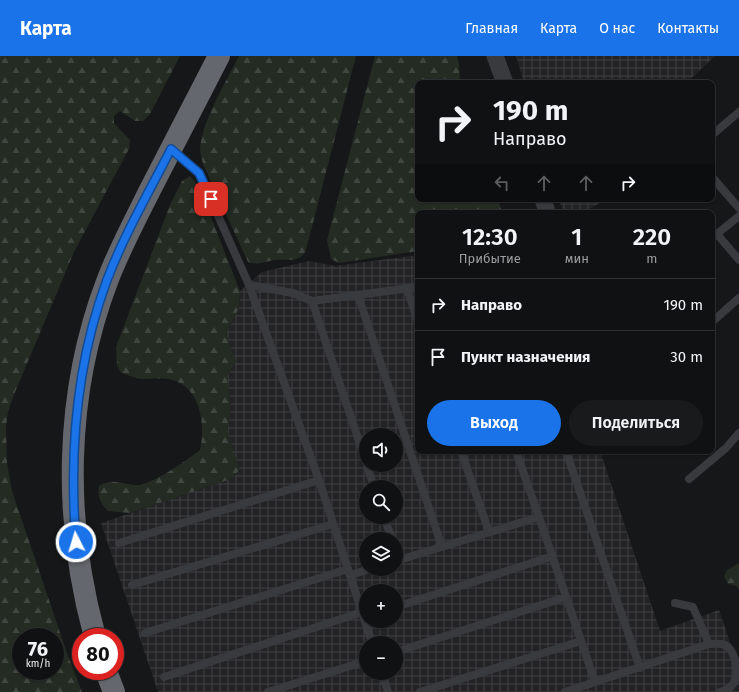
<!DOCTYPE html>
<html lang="ru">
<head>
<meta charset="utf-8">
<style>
	body { margin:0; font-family:"Fira Sans",sans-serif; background:#191a1b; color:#f1f3f6; height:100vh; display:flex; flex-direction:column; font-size:15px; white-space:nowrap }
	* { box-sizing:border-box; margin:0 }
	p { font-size:13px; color:#9c9d9f }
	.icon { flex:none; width:22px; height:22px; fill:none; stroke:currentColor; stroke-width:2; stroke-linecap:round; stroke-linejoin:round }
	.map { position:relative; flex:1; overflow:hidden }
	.panel { position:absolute; left:415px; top:154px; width:300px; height:244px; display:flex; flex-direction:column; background:#101112; border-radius:8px; box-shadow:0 1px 3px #0004,0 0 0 1px #303132 }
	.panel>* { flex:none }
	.top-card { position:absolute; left:415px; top:24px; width:300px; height:122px; border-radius:8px; box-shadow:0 1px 3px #0004,0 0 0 1px #303132; background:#101112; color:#f1f3f6; overflow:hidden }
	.tools { position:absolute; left:359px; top:372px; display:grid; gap:8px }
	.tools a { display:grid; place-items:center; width:44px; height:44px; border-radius:50%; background:#101112; box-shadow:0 1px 3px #0004,0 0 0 1px #303132; font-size:20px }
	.speed { position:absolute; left:12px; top:572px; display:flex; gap:8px; font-size:20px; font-weight:700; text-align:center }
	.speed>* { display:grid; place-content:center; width:52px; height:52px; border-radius:50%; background:#101112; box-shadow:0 1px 3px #0004,0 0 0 1px #303132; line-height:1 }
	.speed small { font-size:10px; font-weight:400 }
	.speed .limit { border:6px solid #d22; background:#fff; color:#111 }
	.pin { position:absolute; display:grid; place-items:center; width:34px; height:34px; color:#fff; margin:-17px; border-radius:8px; box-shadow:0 2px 6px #0006 }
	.me { position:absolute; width:44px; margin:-22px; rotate:355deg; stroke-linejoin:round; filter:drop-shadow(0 0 3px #0008) }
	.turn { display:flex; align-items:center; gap:14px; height:84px; padding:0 12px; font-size:18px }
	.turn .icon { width:52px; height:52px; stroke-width:2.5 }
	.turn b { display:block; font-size:28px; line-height:34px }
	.lanes { display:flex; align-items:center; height:38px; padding:0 12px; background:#0003; justify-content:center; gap:20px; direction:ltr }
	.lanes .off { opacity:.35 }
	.eta { display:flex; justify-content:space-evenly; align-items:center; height:68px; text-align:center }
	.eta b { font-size:24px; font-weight:600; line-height:28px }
	.primary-button { display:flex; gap:8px; margin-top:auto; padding:8px 12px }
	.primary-button a { flex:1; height:46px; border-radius:24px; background:#1a73e8; color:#fff; font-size:16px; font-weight:600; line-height:46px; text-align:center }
	.primary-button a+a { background:#191a1b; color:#f1f3f6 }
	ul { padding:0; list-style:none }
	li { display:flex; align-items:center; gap:12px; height:52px; padding:0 12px; border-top:1px solid #303132 }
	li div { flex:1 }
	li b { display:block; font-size:15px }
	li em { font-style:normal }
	header { display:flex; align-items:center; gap:24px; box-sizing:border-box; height:56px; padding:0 20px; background:#1a73e8; color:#fff }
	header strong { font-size:19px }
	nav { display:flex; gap:22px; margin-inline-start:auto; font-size:14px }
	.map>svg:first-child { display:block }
	.industrial { fill:url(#industrial-grid); fill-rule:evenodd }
	.forest { fill:url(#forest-firs); fill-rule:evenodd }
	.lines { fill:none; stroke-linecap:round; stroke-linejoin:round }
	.lane { stroke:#383a3d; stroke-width:8 }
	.street { stroke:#383a3d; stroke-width:17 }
	.highway { stroke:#64686e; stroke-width:22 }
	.route-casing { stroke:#114b97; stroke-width:10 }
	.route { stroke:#1a73e8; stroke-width:7 }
</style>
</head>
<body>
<header>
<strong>Карта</strong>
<nav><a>Главная</a><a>Карта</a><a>О нас</a><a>Контакты</a></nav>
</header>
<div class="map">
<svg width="739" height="636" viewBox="0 0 739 636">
	<defs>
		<pattern id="industrial-grid" width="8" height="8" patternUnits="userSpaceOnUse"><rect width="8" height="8" fill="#232325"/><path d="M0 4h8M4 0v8" fill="none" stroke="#404042"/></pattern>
		<pattern id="forest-firs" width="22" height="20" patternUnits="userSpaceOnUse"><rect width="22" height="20" fill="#232b23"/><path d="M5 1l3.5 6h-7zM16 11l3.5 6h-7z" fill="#404741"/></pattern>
	</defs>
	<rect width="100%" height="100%" fill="#161718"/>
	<!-- industrial -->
	<g class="industrial">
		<polygon points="516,0 715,0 686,27 524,27"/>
		<polygon points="559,143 606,143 583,157 563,157"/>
		<path d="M418 199V395H600L660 575 719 554 739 613V636H158L101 467 231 423 240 415 227 375 231 354 227 320 236 306 226 278 239 252 240 235 262 216 309 205 335 210ZM366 379H396V409H366ZM366 431H396V461H366ZM366 483H396V513H366ZM366 535H396V565H366ZM366 587H396V617H366Z"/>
	</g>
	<!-- forest -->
	<g class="forest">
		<path d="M0 0H180L150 58 143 65H135L120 55 114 60V67L130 84 129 93 74 196 13 341 8 356 6 371 7 407 12 435 66 594 82 636H0ZM21 581H55V615H21Z"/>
		<path d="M239 0H356L306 194C300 207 288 203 276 204 265 205 259 210 248 206L203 108C202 103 200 98 200 93 202 65 226 26 239 0Z"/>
		<polygon points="375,0 457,0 459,8 460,27 418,27 418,143 498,143 502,157 418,157 418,195 339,207 331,203 327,184"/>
		<path d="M190 120 196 127 204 143 240 235 239 252 226 278 236 306 227 320 231 354 227 375 240 414 231 423 130 457 108 455C101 447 97 442 99 430 112 421 124 429 138 429 151 429 189 403 200 394 206 368 200 328 168 323 159 322 151 323 142 323 135 322 128 319 121 317L117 309 116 291 170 149 182 125Z"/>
		<polygon points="739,507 739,533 736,530 728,528 724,520 727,514"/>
	</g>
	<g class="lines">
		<!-- lane -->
		<g class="lane">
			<polyline points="712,79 739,56"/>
			<polyline points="172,94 199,117 249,229 319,424 372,587"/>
			<polyline points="712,121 739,152"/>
			<polyline points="717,178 739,204"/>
			<polyline points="712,182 739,160"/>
			<polyline points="249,229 293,237 312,245 418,231"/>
			<polyline points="407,232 418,266"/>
			<polyline points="358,239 442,491"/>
			<polyline points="312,245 366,406"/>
			<polyline points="712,266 739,242"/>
			<polyline points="461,395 489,476"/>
			<polyline points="566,395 640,612"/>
			<polyline points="367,409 374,431"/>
			<polyline points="689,423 726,392 739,377"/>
			<polyline points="384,461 392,483"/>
			<polyline points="539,461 595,626"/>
			<polyline points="119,487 319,424"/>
			<polyline points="396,505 539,461 516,395"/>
			<polyline points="350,519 370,513"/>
			<polyline points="132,529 333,468"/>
			<polyline points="675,547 693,551 709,588"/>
			<polyline points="396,551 553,500"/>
			<polyline points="145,577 348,513"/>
			<polyline points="396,596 566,541"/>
			<polyline points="382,617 388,636"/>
			<polyline points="164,621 362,556"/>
			<polyline points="268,636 366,605"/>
			<polyline points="420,636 581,585"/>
			<path d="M565 636 709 588C714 588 720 587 725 589 734 593 739 613 736 622 734 630 727 634 720 636"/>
		</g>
		<!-- street -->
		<g class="street">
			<polyline points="495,0 505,27"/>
			<polyline points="543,143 547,156"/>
		</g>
		<!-- highway -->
		<g class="highway">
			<path d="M95 581C63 465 64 337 108 223 120 192 136 162 151 132 174 88 196 44 219 0"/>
			<polyline points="106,615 114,636"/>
		</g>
	</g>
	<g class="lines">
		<!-- route casing -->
		<g class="route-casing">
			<path id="route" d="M76 486C69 397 76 308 107 224 124 179 149 136 171 93L199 117 211 143"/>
		</g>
		<!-- route -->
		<use href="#route" class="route"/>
	</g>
</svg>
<div class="tools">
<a><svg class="icon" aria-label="sound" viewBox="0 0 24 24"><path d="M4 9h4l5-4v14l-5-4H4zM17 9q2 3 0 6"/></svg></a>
<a><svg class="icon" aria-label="search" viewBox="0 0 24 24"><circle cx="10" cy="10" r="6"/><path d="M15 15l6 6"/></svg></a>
<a><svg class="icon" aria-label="layers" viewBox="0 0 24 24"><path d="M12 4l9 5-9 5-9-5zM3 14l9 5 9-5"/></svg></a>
<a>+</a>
<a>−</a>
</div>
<div class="speed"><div>76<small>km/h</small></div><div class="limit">80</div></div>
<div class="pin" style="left:211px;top:143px;background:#d93025"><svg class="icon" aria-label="arrive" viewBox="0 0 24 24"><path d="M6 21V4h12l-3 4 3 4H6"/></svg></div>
<svg class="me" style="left:76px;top:486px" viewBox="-20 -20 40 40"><circle r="17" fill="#1a73e8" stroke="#fff" stroke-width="3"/><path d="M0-11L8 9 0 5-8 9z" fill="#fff"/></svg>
<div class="top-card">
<div class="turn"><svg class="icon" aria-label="right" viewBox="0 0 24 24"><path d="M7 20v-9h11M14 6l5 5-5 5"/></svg><div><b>190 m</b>Направо</div></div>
<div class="lanes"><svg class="icon off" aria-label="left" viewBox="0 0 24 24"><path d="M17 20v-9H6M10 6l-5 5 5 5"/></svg><svg class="icon off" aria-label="ahead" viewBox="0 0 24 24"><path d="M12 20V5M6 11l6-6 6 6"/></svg><svg class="icon off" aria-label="ahead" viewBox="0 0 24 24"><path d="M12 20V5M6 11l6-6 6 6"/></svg><svg class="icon" aria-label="right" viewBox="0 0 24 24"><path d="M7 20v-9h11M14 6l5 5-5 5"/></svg></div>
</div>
<section class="panel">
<div class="eta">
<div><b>12:30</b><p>Прибытие</p></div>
<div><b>1</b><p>мин</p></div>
<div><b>220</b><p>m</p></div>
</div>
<ul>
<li><svg class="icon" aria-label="right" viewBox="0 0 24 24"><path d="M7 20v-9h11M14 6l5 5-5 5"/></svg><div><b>Направо</b></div><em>190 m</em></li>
<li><svg class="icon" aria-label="arrive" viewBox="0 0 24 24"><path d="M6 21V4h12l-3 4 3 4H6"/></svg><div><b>Пункт назначения</b></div><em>30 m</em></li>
</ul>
<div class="primary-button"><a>Выход</a><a>Поделиться</a></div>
</section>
</div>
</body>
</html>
